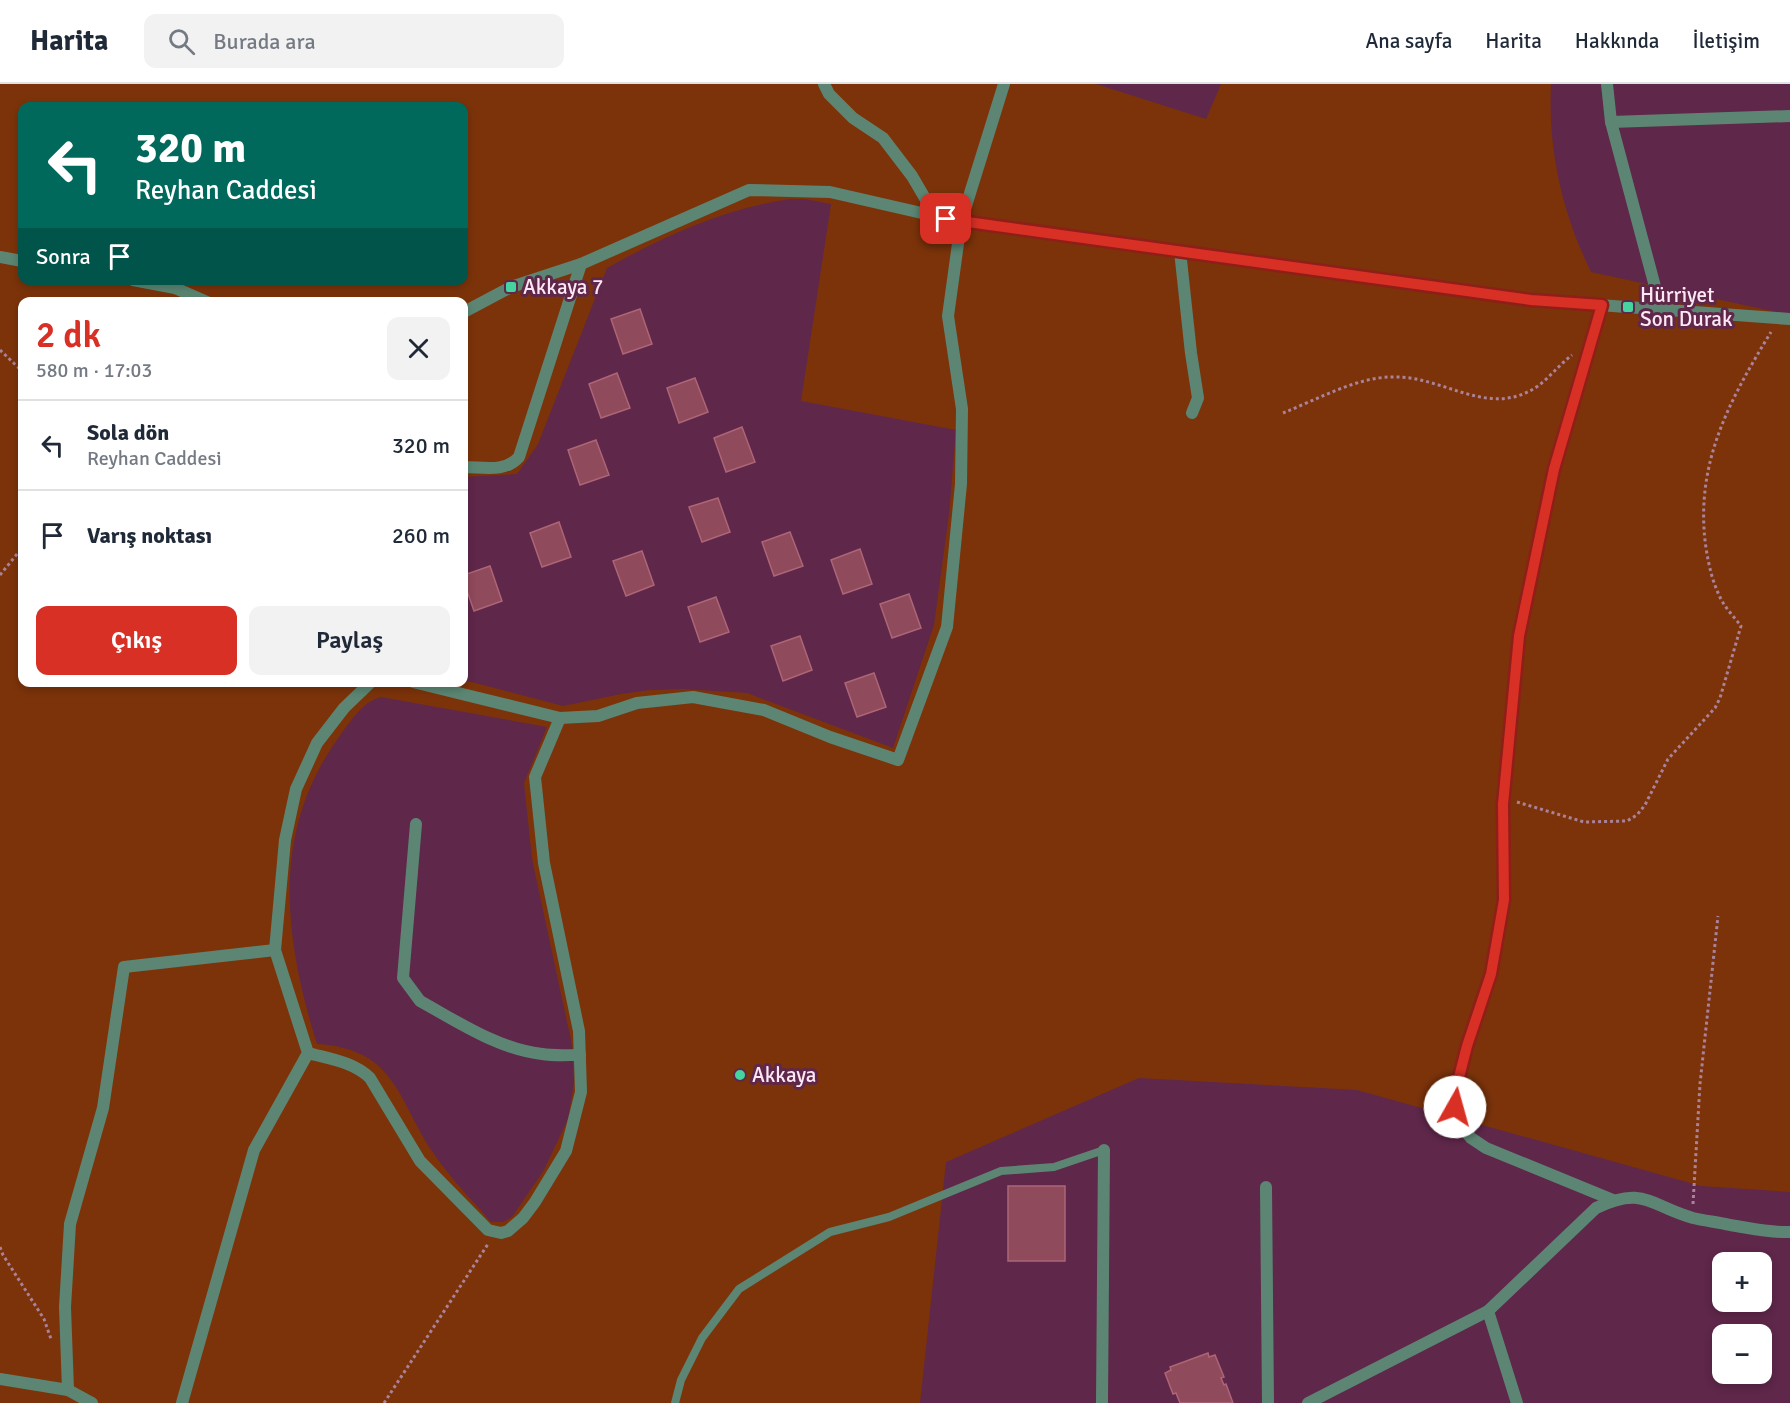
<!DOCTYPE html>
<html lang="tr">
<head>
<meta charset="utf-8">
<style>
	body { margin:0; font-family:Signika,sans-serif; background:#f2f2f3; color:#1f2937; height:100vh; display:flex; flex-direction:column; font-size:22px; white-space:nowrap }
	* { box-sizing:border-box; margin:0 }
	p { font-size:20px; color:#747a83 }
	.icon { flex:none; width:33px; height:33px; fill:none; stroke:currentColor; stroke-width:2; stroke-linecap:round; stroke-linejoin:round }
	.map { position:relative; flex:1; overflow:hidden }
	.drawer { position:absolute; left:18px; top:213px; width:450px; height:390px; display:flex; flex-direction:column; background:#fff; border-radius:12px; box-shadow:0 3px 9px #0003 }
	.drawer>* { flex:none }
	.top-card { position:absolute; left:18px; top:18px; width:450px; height:183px; border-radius:12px; box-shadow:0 3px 9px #0003; background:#00695c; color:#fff; overflow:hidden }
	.tools { position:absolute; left:1712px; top:1168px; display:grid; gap:12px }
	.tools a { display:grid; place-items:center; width:60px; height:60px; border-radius:12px; background:#fff; box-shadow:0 3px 9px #0003; font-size:30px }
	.pin { position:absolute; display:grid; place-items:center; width:51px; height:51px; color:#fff; margin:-26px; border-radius:12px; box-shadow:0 3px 9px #0006 }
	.me { position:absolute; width:66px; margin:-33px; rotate:7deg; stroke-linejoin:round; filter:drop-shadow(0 0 4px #0008) }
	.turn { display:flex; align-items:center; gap:21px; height:126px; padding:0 18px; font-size:27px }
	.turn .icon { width:78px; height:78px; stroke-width:2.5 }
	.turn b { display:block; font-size:42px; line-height:51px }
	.then { display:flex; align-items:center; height:57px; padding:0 18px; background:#0003; gap:12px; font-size:22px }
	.round { display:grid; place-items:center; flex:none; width:63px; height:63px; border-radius:12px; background:#f2f2f3 }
	.overview { display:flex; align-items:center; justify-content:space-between; height:102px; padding:0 18px }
	h1 { font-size:36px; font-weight:600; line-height:45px; color:#d93025 }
	.button { display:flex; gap:12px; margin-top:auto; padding:12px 18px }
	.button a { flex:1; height:69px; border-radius:12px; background:#d93025; color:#fff; font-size:24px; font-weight:600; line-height:69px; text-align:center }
	.button a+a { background:#f2f2f3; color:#1f2937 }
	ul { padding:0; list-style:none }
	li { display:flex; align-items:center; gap:18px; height:90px; padding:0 18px; border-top:2px solid #e0e1e3 }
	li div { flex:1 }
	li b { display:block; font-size:22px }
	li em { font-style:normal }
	header { display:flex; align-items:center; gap:36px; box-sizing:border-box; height:84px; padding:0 30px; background:#fff; border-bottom:2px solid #e0e1e3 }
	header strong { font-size:28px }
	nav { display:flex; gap:33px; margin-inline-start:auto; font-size:21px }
	.search { width:420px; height:54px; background:#f2f2f3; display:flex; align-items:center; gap:15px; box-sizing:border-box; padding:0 21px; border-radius:12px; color:#747a83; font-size:22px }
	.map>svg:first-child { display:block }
	.green { fill:#7c330a; fill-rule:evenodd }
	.building { fill:#8f4a5c; stroke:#ad6577; stroke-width:1.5 }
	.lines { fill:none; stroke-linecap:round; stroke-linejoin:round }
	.path { stroke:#aa829a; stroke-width:3; stroke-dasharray:3 3; stroke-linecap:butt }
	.service { stroke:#5c8673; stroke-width:8 }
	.minor { stroke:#5c8673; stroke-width:12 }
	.route-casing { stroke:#8d1f18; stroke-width:15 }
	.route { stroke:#d93025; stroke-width:10 }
	.poi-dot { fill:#45d49f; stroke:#5f274a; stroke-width:2 }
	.labels { text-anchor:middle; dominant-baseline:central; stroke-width:6; stroke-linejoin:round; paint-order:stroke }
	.poi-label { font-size:21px; fill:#fee8f4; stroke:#5f274a; text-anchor:start }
</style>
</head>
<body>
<header>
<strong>Harita</strong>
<div class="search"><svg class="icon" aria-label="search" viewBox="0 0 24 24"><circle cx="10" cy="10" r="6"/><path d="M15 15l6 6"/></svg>Burada ara</div>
<nav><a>Ana sayfa</a><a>Harita</a><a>Hakkında</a><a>İletişim</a></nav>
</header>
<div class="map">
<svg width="1790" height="1319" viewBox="0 0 1790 1319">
	<rect width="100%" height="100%" fill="#5f274a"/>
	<!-- green -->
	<path class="green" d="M0 0H1096L1206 35 1221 0H1551C1548 67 1562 128 1591 188L1790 231V1108L1701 1102 1357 1006 1139 994 946 1078 920 1319H0ZM22 22H464V196H22ZM791 115H805L831 120 801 317 956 346 949 430 934 541 893 664 747 609 683 605 650 606 621 610 563 622 464 596V598H22V218H464V393L517 390 538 360 607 184C664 152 726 124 791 115ZM381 613 547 643 524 699 532 775 572 961 574 998 568 1035 544 1086 512 1133 503 1138H491C472 1116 451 1095 434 1070 397 1016 397 965 317 960 284 854 270 748 339 653 350 638 363 617 381 613Z"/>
	<!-- building -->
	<g class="building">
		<polygon points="640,225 652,260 623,270 611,235"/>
		<polygon points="617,289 630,324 601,334 589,300"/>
		<polygon points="695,294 708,328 679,339 667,304"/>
		<polygon points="742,343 755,378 726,388 714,354"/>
		<polygon points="596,356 609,391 580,401 568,366"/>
		<polygon points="718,414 730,448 702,458 689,423"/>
		<polygon points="559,438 571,473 542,483 530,449"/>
		<polygon points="790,448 803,482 774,492 762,458"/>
		<polygon points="860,465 872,500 843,510 831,476"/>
		<polygon points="642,467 654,501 626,512 613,477"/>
		<polygon points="490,482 502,517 474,527 464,498 464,491"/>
		<polygon points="909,510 921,544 892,554 880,520"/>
		<polygon points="716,513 729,548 700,558 688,523"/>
		<polygon points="800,552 812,586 783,597 771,562"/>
		<polygon points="874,589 886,623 857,633 845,599"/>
		<rect x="1008" y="1102" width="57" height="75"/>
		<polygon points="1208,1269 1209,1273 1215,1271 1224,1293 1221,1294 1224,1301 1226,1300 1233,1319 1180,1319 1176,1309 1173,1310 1165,1289 1171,1286 1170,1283"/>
	</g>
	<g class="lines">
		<!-- path -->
		<g class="path">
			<polyline points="0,266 22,287"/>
			<path d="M1283 329C1316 316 1357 293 1392 293 1444 291 1488 336 1538 302 1550 293 1560 280 1572 271"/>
			<polyline points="0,491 22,464"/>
			<path d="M1517 718 1584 738 1627 737 1637 731 1645 721 1668 675 1715 624 1720 614 1741 542C1735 534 1727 526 1722 517 1713 500 1709 483 1706 464 1694 381 1729 317 1771 248"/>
			<polyline points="1693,1120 1700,1000 1718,832"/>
			<polyline points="0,1163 3,1171 44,1235 51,1255"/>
			<polyline points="384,1319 488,1160"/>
		</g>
		<!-- service -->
		<polyline class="service" points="675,1319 681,1296 702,1254 739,1205 830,1148 889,1133 1001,1087 1054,1083 1104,1066"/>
		<!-- minor -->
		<g class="minor">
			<polyline points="824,0 829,10 853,34 883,54 912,92 936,133"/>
			<polyline points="1607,0 1611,38"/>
			<polyline points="1180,167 1191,269 1198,314 1192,329"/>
			<polyline points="0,173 22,177"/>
			<polyline points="133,196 175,204 207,218"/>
			<polyline points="1602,221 1554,385 1519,552 1503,720 1504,816 1491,890 1467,962 1456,1005 1455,1023 1460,1040 1471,1054 1486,1064 1613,1116"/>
			<polyline points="1661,225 1611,38 1790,32"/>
			<polyline points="464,228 511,203 581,180 749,106 830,108 961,138 1531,216 1790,235"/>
			<path d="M464 383C483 383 505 389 519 373L581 180"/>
			<polyline points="413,598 560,634 598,632 637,619 693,613 764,626 830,653 898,676 947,543 961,400 962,325 948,232 961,138 1004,0"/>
			<path d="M416 740 403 894 420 917C458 938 498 965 542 970 554 972 567 971 580 971"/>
			<path d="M308 969C330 975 354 978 370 994L420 1077 488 1146 501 1149 508 1147 523 1134 535 1118 566 1067 581 1008 579 947 544 779 535 693 560 634"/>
			<polyline points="1266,1103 1268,1319"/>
			<polyline points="1488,1227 1517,1319"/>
			<polyline points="0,1295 68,1306 92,1319"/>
			<polyline points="68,1306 65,1223 70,1140 103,1024 124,883 275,866"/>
			<polyline points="182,1319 254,1066 308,969 275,866 285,756 296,705 317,659 344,624 371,598"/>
			<polyline points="1102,1319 1104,1066"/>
			<path d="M1308 1319 1488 1227 1596 1124C1644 1101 1650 1122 1693 1134 1705 1137 1718 1138 1730 1141 1750 1144 1770 1149 1790 1148"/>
		</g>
	</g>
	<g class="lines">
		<!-- route casing -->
		<g class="route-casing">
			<polyline id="route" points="946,135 1531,216 1602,221 1554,385 1519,552 1503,720 1504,816 1491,890 1467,962 1456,1005 1455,1023"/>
		</g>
		<!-- route -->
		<use href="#route" class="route"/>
	</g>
	<!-- markers -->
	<g class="poi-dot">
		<rect x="505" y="197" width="12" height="12" rx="3"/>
		<rect x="1622" y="217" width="12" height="12" rx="3"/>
		<circle cx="740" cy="991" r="6"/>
	</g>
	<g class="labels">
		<!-- poi labels -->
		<g class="poi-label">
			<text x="523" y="203">Akkaya 7</text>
			<text x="1640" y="211">Hürriyet<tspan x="1640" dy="24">Son Durak</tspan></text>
			<text x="752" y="991">Akkaya</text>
		</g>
	</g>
</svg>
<div class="tools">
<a>+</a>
<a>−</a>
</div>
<div class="pin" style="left:946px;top:135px;background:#d93025"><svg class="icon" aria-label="arrive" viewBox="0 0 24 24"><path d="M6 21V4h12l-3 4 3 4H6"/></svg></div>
<svg class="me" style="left:1455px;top:1023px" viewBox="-20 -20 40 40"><circle r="19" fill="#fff"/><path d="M0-13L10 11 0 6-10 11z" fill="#d93025"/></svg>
<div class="top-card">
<div class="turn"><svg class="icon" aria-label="left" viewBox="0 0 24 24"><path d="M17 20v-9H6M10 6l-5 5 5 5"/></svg><div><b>320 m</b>Reyhan Caddesi</div></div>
<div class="then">Sonra<svg class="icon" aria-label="arrive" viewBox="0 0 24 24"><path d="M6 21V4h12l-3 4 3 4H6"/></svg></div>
</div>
<section class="drawer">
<div class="overview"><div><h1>2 dk</h1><p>580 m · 17:03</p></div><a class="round"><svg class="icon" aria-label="close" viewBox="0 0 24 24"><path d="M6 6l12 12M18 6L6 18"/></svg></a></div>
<ul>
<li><svg class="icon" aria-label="left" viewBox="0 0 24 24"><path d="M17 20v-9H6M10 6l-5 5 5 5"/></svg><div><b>Sola dön</b><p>Reyhan Caddesi</p></div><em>320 m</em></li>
<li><svg class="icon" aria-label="arrive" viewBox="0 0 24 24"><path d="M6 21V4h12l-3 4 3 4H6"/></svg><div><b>Varış noktası</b></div><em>260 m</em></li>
</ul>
<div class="button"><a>Çıkış</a><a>Paylaş</a></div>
</section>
</div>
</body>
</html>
